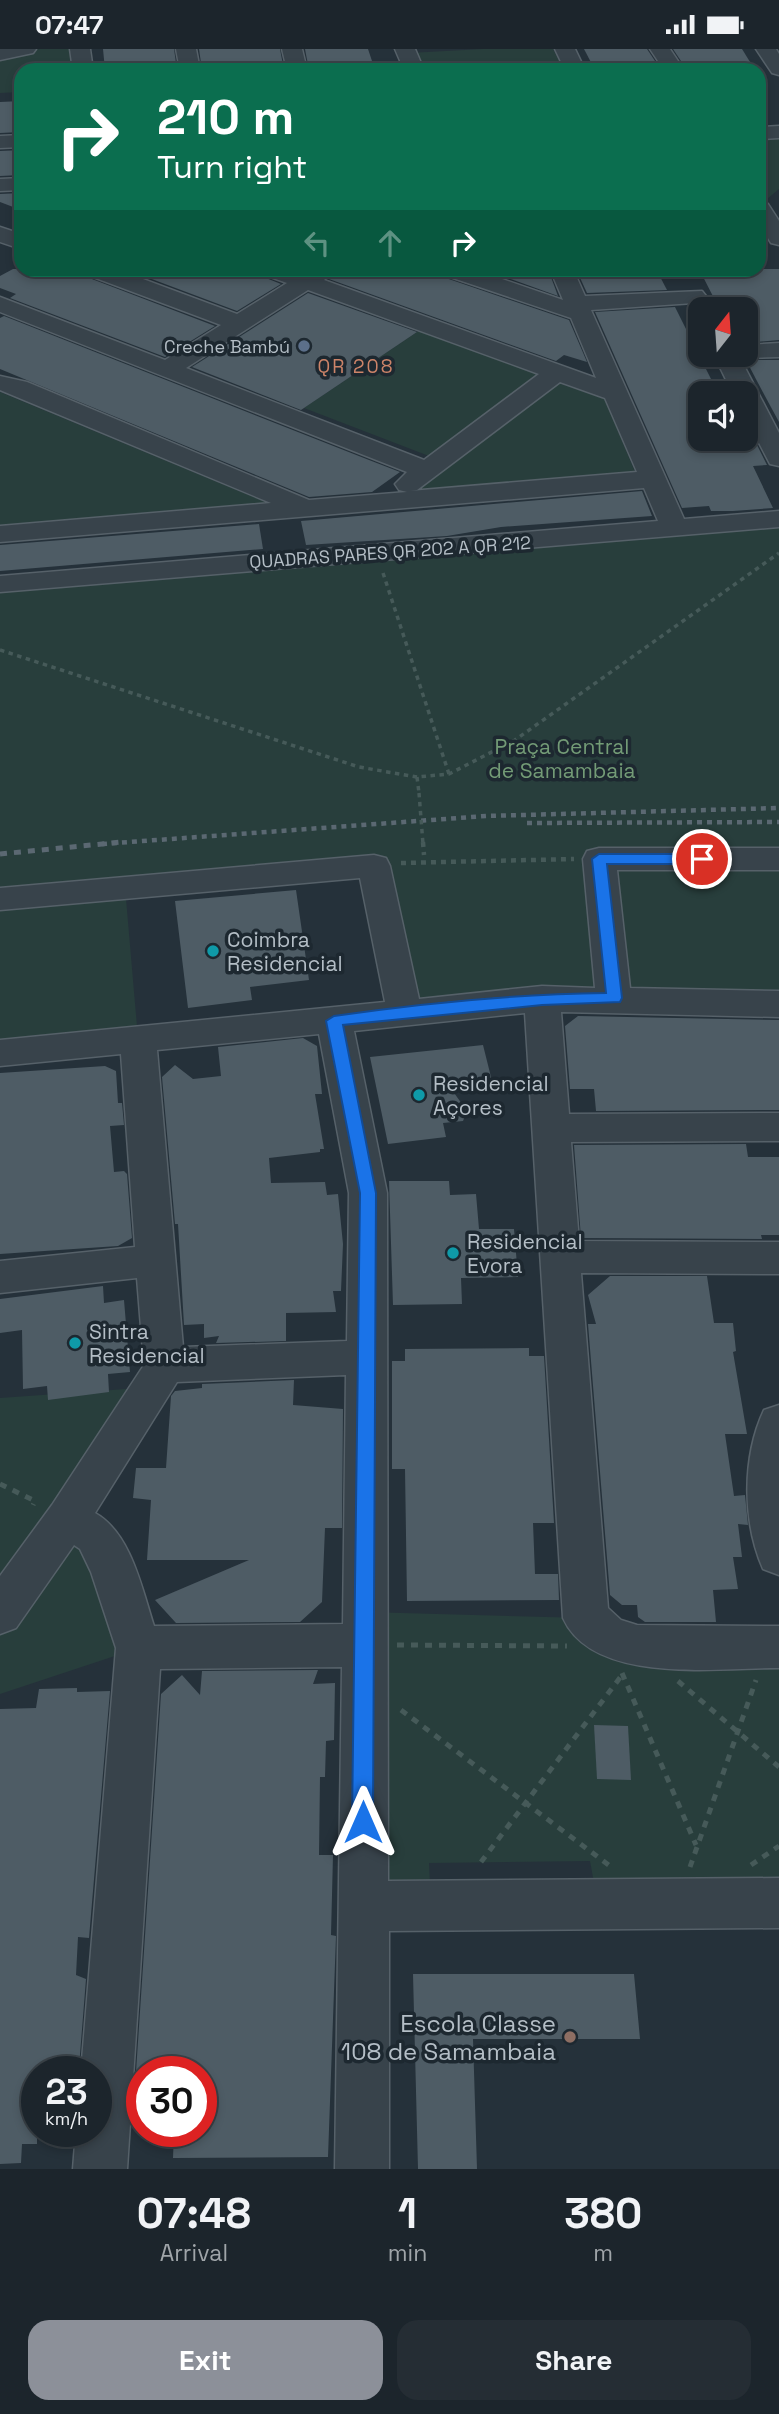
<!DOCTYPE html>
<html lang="en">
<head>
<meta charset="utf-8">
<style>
	body { margin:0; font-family:"Space Grotesk",sans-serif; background:#252d34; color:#f1f3f6; height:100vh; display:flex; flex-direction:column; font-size:26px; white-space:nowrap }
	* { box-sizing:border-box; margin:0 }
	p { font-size:23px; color:#a0a5a9 }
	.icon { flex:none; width:38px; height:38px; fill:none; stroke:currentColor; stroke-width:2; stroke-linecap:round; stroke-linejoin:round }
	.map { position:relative; height:2120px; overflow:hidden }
	.side { display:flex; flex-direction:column; background:#1c252c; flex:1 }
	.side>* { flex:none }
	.top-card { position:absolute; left:14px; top:14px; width:752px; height:214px; border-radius:21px; box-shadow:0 4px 10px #0003,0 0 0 2px #3a4248; background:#0b6e4f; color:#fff; overflow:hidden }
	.needle { width:46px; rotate:17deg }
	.fabs { position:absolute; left:688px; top:248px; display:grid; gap:14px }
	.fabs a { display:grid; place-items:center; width:70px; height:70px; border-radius:14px; background:#1c252c; box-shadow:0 4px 10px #0003,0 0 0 2px #3a4248; font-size:35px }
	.speed { position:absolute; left:21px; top:2007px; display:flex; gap:14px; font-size:35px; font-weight:700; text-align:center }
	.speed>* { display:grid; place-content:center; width:91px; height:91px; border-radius:50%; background:#1c252c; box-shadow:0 4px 10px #0003,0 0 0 2px #3a4248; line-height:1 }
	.speed small { font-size:18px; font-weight:400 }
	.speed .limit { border:10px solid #d22; background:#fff; color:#111 }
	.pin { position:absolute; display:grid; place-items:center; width:60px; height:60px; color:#fff; margin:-30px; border:4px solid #fff; border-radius:50%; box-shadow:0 2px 7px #0007 }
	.me { position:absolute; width:77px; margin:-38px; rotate:0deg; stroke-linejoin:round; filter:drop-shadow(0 0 5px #0008) }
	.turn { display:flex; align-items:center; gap:24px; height:147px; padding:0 28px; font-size:32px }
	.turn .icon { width:91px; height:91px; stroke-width:2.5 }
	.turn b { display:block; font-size:49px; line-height:60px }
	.lanes { display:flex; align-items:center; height:66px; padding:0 28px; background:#0003; justify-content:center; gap:35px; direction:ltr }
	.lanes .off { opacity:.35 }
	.eta { display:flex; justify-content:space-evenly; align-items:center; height:119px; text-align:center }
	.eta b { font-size:42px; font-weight:700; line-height:49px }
	.action { display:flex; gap:14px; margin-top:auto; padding:14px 28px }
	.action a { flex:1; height:80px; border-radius:21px; background:#8c9099; color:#fff; font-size:28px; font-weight:700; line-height:80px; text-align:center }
	.action a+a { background:#252d34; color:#f1f3f6 }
	.status { display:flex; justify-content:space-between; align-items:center; height:49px; padding:0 35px; background:#1c252c; direction:ltr }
	.status svg { height:19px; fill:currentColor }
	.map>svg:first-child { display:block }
	.green { fill:#283e3c }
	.building { fill:#4e5c65 }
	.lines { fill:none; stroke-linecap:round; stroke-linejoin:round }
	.minor-casing { stroke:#566169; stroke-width:3 }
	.path-far2 { stroke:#465a59; stroke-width:3.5; stroke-dasharray:4.5 4.5; stroke-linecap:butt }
	.path-far1 { stroke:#465a59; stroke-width:4.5; stroke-dasharray:5 5; stroke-linecap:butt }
	.path { stroke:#465a59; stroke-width:5; stroke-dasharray:7 7; stroke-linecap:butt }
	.minor { fill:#38434b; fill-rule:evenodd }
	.rail-far1 { stroke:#5b6872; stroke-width:4.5; stroke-dasharray:5 5; stroke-linecap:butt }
	.rail { stroke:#5b6872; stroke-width:5; stroke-dasharray:7 7; stroke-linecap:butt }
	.path-bridge-far1 { stroke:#465a59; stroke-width:3.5; stroke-dasharray:4.5 4.5; stroke-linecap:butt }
	.path-bridge { stroke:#465a59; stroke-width:4.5; stroke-dasharray:5 5; stroke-linecap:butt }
	.route { fill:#1a73e8; stroke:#114b97; stroke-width:2 }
	.service-dot { fill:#5c6f8a; stroke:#1d2830; stroke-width:2.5 }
	.culture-dot { fill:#0f9aa8; stroke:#1d2830; stroke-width:2.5 }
	.education-dot { fill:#8d6e63; stroke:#1d2830; stroke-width:2.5 }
	.labels { text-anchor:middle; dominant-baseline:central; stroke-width:7; stroke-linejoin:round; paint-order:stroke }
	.far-poi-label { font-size:18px; fill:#b4bec6; stroke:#1d2830; text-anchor:end }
	.far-street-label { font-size:18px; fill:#b4bec6; stroke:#1d2830 }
	.far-neighbourhood-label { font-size:19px; letter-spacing:2px; fill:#cd8469; stroke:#1d2830 }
	.park-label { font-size:21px; fill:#739b76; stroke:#1d2830 }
	.poi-label { font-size:21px; fill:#b4bec6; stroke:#1d2830; text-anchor:start }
	.near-poi-label { font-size:24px; fill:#b4bec6; stroke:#1d2830; text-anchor:end }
</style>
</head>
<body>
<div class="status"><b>07:47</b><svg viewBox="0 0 49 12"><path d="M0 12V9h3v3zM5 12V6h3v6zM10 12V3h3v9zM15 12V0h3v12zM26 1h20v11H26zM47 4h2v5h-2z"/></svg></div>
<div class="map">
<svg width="779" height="2120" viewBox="0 0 779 2120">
	<rect width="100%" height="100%" fill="#25313a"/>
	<!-- green -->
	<g class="green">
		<polygon points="40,0 71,0 74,21 21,21 21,43 0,44 0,7"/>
		<polygon points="483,0 553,0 564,21 417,21 409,4"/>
		<polygon points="779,83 779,140 760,156 760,84"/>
		<polygon points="420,281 541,326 429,407 304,359"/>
		<polygon points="558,334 605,350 635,423 408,442"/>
		<polygon points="0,343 278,458 0,482"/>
		<polygon points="779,474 779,955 404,962 374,817 125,838 138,989 0,1004 0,539"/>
		<polygon points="154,1338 68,1470 139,1599 0,1645 0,1349"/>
		<polygon points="365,1563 586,1569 779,1598 779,1854 598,1856 590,1812 429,1814 431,1857 362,1857"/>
	</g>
	<!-- building -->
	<g class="building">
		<polygon points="103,0 174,0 177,21 105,21"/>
		<polygon points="199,0 280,0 284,21 202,21"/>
		<polygon points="305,0 368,0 375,21 309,21"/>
		<polygon points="584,0 647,0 661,21 595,21"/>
		<polygon points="673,0 742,0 755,21 687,21"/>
		<polygon points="21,52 21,83 0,84 0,53"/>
		<polygon points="21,101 21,126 0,127 0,102"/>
		<polygon points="21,144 21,161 0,153 0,145"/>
		<polygon points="13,220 80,220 84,227 215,277 165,308 10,249 16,245 0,239 0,227"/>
		<polygon points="125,220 257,220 261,227 281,235 237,262"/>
		<polygon points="330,220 436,220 440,227 569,271 587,313 564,306 556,312 329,230 333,225"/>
		<polygon points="483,220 548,220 558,247"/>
		<polygon points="576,220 656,220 667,241 587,244"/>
		<polygon points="699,220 779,220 779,291 746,294 746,261 720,261"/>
		<polygon points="308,244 417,283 301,361 192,318"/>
		<polygon points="675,258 715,338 700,339 700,390 754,390 767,416 753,417 773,459 733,462 711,462 709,457 682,459 595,263"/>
		<polygon points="4,267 369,411 400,423 372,443 309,448 0,320 0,269"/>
		<polygon points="746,311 779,311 779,373 758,334"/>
		<polygon points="642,442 652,467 501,478 447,487 306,496 301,472"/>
		<polygon points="259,475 263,500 0,522 0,496"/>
		<polygon points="296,841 309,931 250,938 252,951 188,959 175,852"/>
		<polygon points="578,967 779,971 779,1061 596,1062 594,1040 570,1040 565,977"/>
		<polygon points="303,989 317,997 322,1045 315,1045 324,1100 320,1100 320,1103 269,1109 271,1134 325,1133 327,1146 338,1145 343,1195 341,1242 333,1242 336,1263 286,1264 286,1292 216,1294 219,1287 204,1289 204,1275 184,1276 178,1175 175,1175 162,1028 175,1016 193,1030 221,1027 218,998"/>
		<polygon points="483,996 493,1036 452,1041 467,1062 463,1072 443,1074 446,1088 388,1095 370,1008"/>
		<polygon points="105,1017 116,1022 118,1054 122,1054 124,1076 110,1077 114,1123 124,1122 127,1125 132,1189 118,1197 0,1205 0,1024"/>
		<polygon points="746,1095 748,1108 779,1108 779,1186 761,1186 762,1190 581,1189 574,1096"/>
		<polygon points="389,1132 449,1132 450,1146 476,1145 479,1180 514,1180 518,1228 461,1229 462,1255 393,1256"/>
		<polygon points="610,1227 707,1227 714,1274 733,1274 736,1302 733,1303 747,1385 725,1385 734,1447 745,1446 748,1476 738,1475 742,1508 733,1508 738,1540 713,1541 716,1573 645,1573 638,1568 637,1556 622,1556 610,1546 588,1275 596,1275 588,1246"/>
		<polygon points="103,1237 104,1254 124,1251 130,1323 108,1325 109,1343 48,1351 47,1337 23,1340 22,1281 0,1284 0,1250"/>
		<polygon points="529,1299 529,1307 544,1307 554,1474 533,1474 535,1525 558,1525 559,1551 407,1552 405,1420 392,1420 392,1312 405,1312 405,1300"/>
		<polygon points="294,1331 293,1356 343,1360 342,1479 325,1479 322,1553 300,1573 176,1574 155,1551 249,1511 147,1511 151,1451 133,1449 136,1419 166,1419 171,1347 175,1342 202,1339 202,1335"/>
		<polygon points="318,1621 313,1635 335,1634 334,1691 326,1692 325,1728 320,1728 319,1806 333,1806 331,1886 336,1887 328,2108 173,2109 174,2082 201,2082 201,2023 136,2023 161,1645 182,1626 200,1646 202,1622"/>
		<polygon points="77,1639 77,1643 110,1642 89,1889 78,1888 76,1926 86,1930 79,2018 60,2018 59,2023 37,2023 37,2095 22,2095 21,2114 0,2115 0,1660 36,1659 39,1640"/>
		<polygon points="594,1676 628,1677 631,1731 597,1730"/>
		<polygon points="413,1925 634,1925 640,1990 473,1990 477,2120 418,2120"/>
	</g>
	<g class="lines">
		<!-- minor casing -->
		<g class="minor-casing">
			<g id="minor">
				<polygon points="0,0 36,0 33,4 0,11"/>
				<polygon points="70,0 90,0 93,21 73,21"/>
				<polygon points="176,0 196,0 200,21 180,21"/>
				<polygon points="282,0 302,0 307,21 287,21"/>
				<polygon points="395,0 415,0 424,21 404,21"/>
				<polygon points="555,0 575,0 585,21 565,21"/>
				<polygon points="650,0 670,0 684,21 664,21"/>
				<polygon points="756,0 776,0 779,5 779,26 772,24"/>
				<polygon points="779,77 779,89 760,90 760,78"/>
				<polygon points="21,86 21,98 0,99 0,87"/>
				<polygon points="21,129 21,141 0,142 0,130"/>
				<polygon points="760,153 768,155 779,172 779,196 771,194 760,176"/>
				<polygon points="0,178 21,185 21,200 0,193"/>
				<path d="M82 220H116L237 265 287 234 262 225 259 220H293L303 224 309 220H326L330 225 324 231 596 329 571 269 441 225 438 220H473L563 251 550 220H573L585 247 702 242 706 247 702 252 694 254 591 261 684 470 779 462V478L0 543V527L658 472 644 439 0 493V477L271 454 0 341V327L27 333 309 451 407 443 399 441 395 435 407 423 0 263V248L165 311 221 276 85 225ZM308 241 539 325 424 411 186 319ZM560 333 605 349 637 423 410 442 417 441Z"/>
				<polygon points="779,294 779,308 740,309 779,384 779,417 770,415 746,369 746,345 733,345 714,306 746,306 746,296"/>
				<path d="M599 799H779V821H617L630 939 779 942V968L561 963 569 1065 779 1064V1092L571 1093 579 1192 779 1193V1225L581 1224 608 1559 621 1571 637 1576 779 1577V1619C717 1619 593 1636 563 1569L525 964 354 982 387 1144 388 1832 779 1829V1879L389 1882V2120H335L342 1618 160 1620 127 2120H73L76 2082H96V2023H81L116 1599 91 1523 80 1500 74 1496 16 1579 0 1585V1527L52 1456 144 1316 137 1229 0 1244V1212L135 1198 121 1005 0 1017V991L385 953 360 829 0 861V839L374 806 386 809 390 817 419 950 542 937 595 939 583 810 587 802ZM319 985 349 1144 347 1292 183 1298 157 1001ZM346 1326 343 1575 154 1577C142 1540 131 1484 95 1464L177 1333Z"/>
				<path d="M779 1356V1526L763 1520C742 1472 742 1408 764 1361Z"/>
			</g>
		</g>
		<!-- path-far2 -->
		<g class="path-far2">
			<polyline points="383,524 449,725"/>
			<polyline points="0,601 359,718 417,728 449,725 515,691 779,504"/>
			<polyline points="417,728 419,744"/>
		</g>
		<!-- path-far1 -->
		<polyline class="path-far1" points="401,814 574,810"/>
		<!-- path -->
		<g class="path">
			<polyline points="0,1435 35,1452 33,1456"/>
			<polyline points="397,1596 567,1597"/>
			<polyline points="622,1624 696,1796"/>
			<polyline points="678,1632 779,1718"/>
			<polyline points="401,1661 610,1817"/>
			<polyline points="481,1813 622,1626"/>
			<polyline points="751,1816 779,1797"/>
			<polyline points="690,1818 756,1631"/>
		</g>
		<!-- minor -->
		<use href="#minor" class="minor"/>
		<!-- rail-far1 -->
		<g class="rail-far1">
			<polyline points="527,774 779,773"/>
			<polyline points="102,795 486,767 779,759"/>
		</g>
		<!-- rail -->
		<polyline class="rail" points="0,805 122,793"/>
		<!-- path-bridge-far1 -->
		<polyline class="path-bridge-far1" points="419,744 423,795"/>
		<!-- path-bridge -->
		<polyline class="path-bridge" points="423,793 424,806"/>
	</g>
	<!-- route -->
	<path class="route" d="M599 805H702L709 810 702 815H607L622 949 620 953 542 956 343 976 376 1144 373 1773 370 1780 363 1784 355 1780 352 1773 360 1144 326 972 334 967C424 954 515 945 606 944L592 810Z"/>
	<!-- markers -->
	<circle class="service-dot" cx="304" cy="297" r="7"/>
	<g class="culture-dot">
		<circle cx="213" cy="902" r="7"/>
		<circle cx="419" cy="1046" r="7"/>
		<circle cx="453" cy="1204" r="7"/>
		<circle cx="75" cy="1294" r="7"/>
	</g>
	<circle class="education-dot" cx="570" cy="1988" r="7"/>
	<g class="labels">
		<!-- far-poi labels -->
		<g class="far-poi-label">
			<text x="290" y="297">Creche Bambú</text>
		</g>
		<!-- far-street labels -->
		<g class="far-street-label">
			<text transform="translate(390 503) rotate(-4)">QUADRAS PARES QR 202 A QR 212</text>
		</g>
		<!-- far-neighbourhood labels -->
		<g class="far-neighbourhood-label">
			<text x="356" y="317">QR 208</text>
		</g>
		<!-- park labels -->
		<g class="park-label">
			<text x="562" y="697">Praça Central<tspan x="562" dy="24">de Samambaia</tspan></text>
		</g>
		<!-- poi labels -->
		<g class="poi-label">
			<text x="227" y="890">Coimbra<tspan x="227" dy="24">Residencial</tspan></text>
			<text x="433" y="1034">Residencial<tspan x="433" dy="24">Açores</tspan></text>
			<text x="467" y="1192">Residencial<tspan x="467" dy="24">Evora</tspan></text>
			<text x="89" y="1282">Sintra<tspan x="89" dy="24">Residencial</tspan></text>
		</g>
		<!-- near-poi labels -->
		<g class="near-poi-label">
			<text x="556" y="1974">Escola Classe<tspan x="556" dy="28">108 de Samambaia</tspan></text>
		</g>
	</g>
</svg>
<div class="fabs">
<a><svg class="needle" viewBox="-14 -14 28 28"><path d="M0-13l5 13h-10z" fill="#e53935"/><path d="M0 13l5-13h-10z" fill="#a0a5a9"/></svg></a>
<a><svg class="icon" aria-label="sound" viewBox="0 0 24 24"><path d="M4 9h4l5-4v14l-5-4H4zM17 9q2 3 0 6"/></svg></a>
</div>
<div class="speed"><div>23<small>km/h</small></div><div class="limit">30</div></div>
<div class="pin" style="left:702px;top:810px;background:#d93025"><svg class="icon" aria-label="arrive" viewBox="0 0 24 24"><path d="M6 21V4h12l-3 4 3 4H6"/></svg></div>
<svg class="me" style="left:363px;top:1773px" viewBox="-20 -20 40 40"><path d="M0-17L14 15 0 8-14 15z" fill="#1a73e8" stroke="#fff" stroke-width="4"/></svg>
<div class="top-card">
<div class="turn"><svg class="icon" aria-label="right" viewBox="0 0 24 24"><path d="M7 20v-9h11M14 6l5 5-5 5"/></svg><div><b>210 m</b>Turn right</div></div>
<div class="lanes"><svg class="icon off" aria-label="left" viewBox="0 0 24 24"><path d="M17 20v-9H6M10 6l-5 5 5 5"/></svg><svg class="icon off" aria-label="ahead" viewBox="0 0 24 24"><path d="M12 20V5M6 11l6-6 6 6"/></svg><svg class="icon" aria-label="right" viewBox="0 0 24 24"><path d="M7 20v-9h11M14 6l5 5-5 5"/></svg></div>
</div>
</div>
<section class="side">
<div class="eta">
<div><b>07:48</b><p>Arrival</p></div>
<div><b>1</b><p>min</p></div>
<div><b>380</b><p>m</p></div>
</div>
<div class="action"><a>Exit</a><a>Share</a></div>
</section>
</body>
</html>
